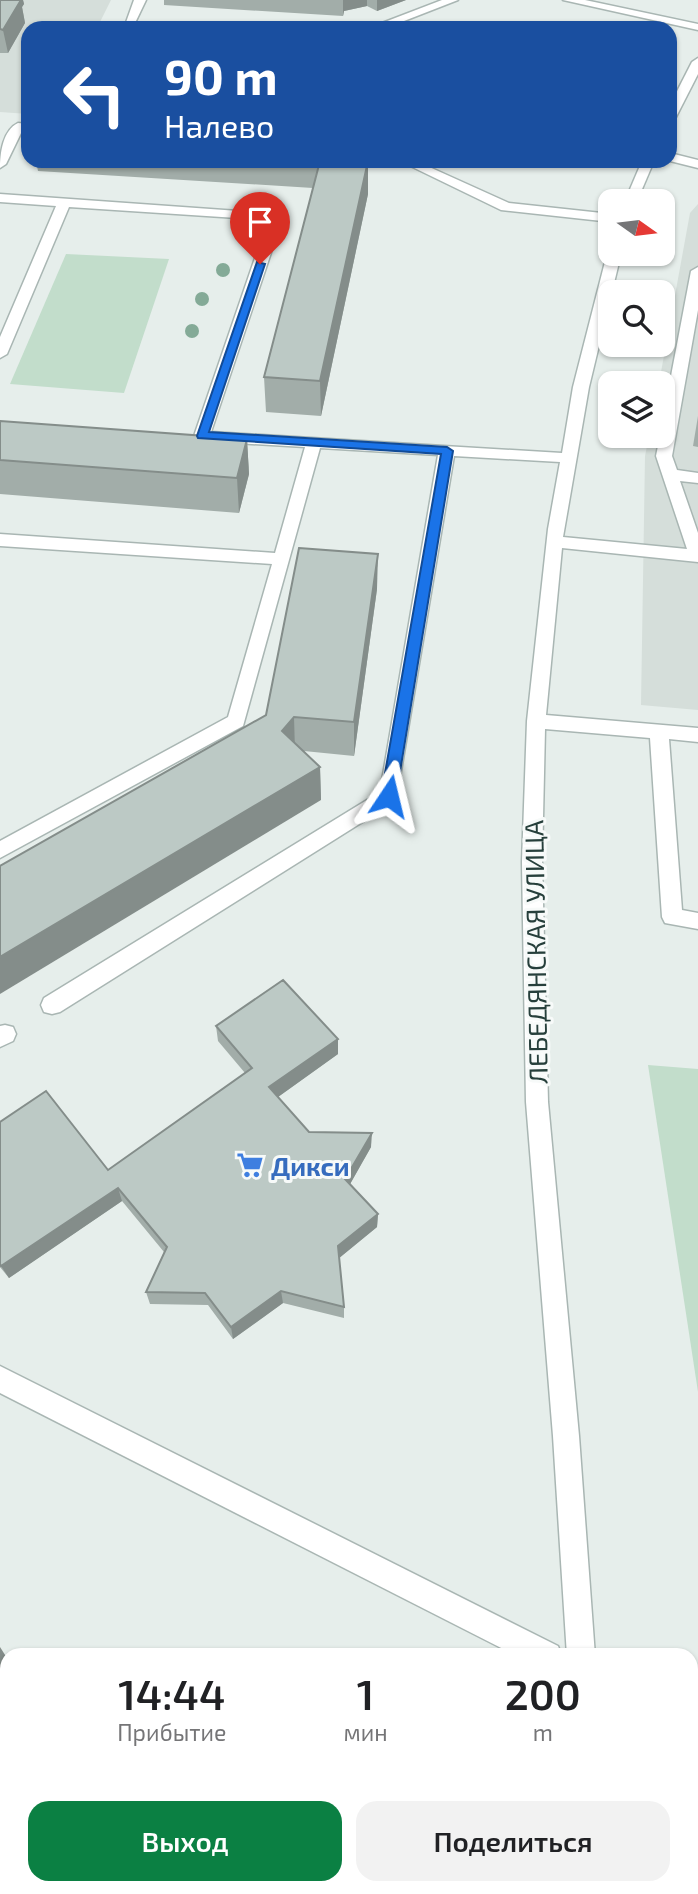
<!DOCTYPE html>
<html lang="ru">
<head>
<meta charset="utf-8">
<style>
	body { margin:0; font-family:"Exo 2",sans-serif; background:#f2f2f2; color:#202124; height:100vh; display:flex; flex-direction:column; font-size:26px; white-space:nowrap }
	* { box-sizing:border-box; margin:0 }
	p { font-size:23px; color:#757577 }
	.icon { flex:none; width:38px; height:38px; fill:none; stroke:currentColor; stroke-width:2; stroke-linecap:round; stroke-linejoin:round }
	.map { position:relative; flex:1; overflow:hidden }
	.sheet { position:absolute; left:0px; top:1648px; width:698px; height:247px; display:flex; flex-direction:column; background:#fff; border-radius:21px 21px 0 0; box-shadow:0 2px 5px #0004 }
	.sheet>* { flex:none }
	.hud { position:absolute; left:21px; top:21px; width:656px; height:147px; border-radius:21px; box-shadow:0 2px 5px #0004; background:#1a4fa0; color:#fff; overflow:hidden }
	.needle { width:46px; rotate:104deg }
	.tools { position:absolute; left:598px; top:189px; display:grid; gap:14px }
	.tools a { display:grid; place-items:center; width:77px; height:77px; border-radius:14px; background:#fff; box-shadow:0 2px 5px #0004; font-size:35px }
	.pin { position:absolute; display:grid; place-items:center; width:60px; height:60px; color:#fff; margin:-72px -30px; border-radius:50% 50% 50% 0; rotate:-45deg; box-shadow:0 0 7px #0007 }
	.pin .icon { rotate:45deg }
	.me { position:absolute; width:77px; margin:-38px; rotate:10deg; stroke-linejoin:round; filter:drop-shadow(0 0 5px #0008) }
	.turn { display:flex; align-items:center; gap:24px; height:147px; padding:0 28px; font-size:32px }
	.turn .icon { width:91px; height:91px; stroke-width:2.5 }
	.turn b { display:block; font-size:49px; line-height:60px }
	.eta { display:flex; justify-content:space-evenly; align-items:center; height:119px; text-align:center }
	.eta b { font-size:42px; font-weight:600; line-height:49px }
	.action { display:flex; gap:14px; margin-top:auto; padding:14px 28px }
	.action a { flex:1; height:80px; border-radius:21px; background:#0b8043; color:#fff; font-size:28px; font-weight:600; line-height:80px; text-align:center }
	.action a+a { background:#f2f2f2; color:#202124 }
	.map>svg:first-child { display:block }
	.built { fill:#d5deda }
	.green { fill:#c2ddcb }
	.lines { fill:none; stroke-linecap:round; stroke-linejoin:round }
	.minor-casing { stroke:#a9b6b3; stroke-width:3 }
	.minor { fill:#fff; fill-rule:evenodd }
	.tree { fill:#84aa97 }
	.wall { fill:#a2ada9 }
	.shaded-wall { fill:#848d8a }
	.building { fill:#bcc9c5; stroke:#848d8a; stroke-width:2 }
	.route { fill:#1a73e8; stroke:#114b97; stroke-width:2 }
	.labels { text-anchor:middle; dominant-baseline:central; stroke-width:6; stroke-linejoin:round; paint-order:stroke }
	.street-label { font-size:26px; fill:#263f3b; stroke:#f7faf9 }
	.shop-label { font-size:26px; font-weight:bold; fill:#366cbe; stroke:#f7faf9; text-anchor:start }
</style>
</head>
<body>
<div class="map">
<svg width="698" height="1894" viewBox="0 0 698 1894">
	<rect width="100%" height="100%" fill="#e6eeeb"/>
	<!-- built -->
	<g class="built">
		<polygon points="0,0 111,0 97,28 28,28 28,114 0,112"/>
		<polygon points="698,204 698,710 641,705 645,456 649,436 663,436 663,383 659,383 690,213"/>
	</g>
	<!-- green -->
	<g class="green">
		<polygon points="66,254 169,259 124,393 10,384"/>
		<polygon points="648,1065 698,1069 698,1392"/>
	</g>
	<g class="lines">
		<!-- minor casing -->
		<g class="minor-casing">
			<g id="minor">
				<polygon points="134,0 146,0 135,23 173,25 179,28 124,28"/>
				<polygon points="442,0 458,0 386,28 369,28"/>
				<polygon points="563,0 585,0 698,24 698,30"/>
				<polygon points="698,58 698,74 676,117 670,121 670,105 692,62"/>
				<path d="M18 123 28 124V132L22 131 6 164 0 168C0 153 3 130 18 123Z"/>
				<polygon points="670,153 698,160 698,168 670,161"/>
				<polygon points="400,161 416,161 509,203 611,214 611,222 501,210"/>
				<polygon points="642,161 654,161 637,201 625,201"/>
				<polygon points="0,194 281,214 283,217 211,432 562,453 573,387 607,254 611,251 611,254 621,254 589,387 563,537 687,549 656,456 660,436 663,436 663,418 691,271 698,267 698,310 672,456 677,470 698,473 698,483 680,481 698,533 698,562 562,548 546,715 698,728 698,742 669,739 682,910 698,913 698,929 665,923 662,917 650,738 545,729 542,862 548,1102 579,1436 595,1656 567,1656 553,1436 526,1102 522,862 527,721 548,529 560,462 454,456 396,801 60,1012 52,1014 44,1012 41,1005 44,998 380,792 438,455 320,448 243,726 0,858 0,841 228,717 272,564 0,546 0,534 275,553 305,447 202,441 194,436 268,220 69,207 7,354 0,358 0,337 56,206 0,202"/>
				<polygon points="5,1025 13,1027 16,1034 13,1041 0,1047 0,1026"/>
				<polygon points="0,1366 558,1646 562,1656 517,1656 0,1393"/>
				<polygon points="613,1888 643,1888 644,1894 614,1894"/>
			</g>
		</g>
		<!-- minor -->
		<use href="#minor" class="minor"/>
	</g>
	<!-- trees -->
	<g class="tree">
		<circle cx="223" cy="270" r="7"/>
		<circle cx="202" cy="299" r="7"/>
		<circle cx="192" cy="331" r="7"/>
	</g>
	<!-- wall -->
	<g class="wall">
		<polygon points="0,0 23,0 24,4 22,7 25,23 8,53 0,53"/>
		<polygon points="164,0 406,0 377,11 367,6 344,11 343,16 164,5"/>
		<polygon points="36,161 368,161 368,194 321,416 266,412 264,377 313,188 38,171"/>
		<polygon points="698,416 698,447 693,446"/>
		<polygon points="0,421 247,439 249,474 239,513 0,494"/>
		<polygon points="377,589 354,756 304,751 320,767 321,800 266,715"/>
		<polygon points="216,1026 338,1039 338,1054 278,1097 309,1132 371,1147 350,1184 378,1214 377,1227 339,1258 344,1307 344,1318 283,1303 233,1339 208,1305 150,1304 146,1292 164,1252 122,1201 9,1278 0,1267 0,1122 108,1170 245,1073 218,1041"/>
	</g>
	<!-- shaded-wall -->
	<g class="shaded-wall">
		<polygon points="9,0 23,0 24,4 22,7 25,23 8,53 3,30"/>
		<polygon points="343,0 367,0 367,6 344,11 343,16"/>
		<polygon points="377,0 406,0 377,11"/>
		<polygon points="368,161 368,194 321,416 320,381"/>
		<polygon points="247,439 249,474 239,513 237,478"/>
		<polygon points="378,554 377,589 354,756 354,722"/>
		<polygon points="294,717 295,751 282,731"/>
		<polygon points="320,767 321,800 0,994 0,957"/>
		<polygon points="338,1039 338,1054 271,1102 269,1087"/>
		<polygon points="372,1133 371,1147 345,1193 345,1179"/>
		<polygon points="118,1188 122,1201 9,1278 1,1266"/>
		<polygon points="378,1214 377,1227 338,1259 338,1246"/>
		<polygon points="281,1291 283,1303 233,1339 231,1327"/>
		<polygon points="0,1647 7,1658 7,1675 0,1663"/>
		<polygon points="137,1888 148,1888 152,1894 141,1894"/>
	</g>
	<!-- building -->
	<g class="building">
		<polygon points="0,0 21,0 3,30 0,29"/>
		<polygon points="320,161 368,161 320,381 264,377"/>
		<polygon points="0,421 247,439 237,478 0,460"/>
		<polygon points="299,548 378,554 354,722 294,717 282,731 320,767 0,957 0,866 266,715"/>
		<polygon points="283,980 338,1039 269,1087 309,1132 372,1133 345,1179 378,1214 338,1246 344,1307 281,1291 231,1327 205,1293 146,1292 167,1247 118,1188 1,1266 0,1264 0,1122 46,1091 108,1170 252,1068 216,1026"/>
		<polygon points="0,1663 7,1675 7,1888 137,1888 141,1894 0,1894"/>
	</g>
	<!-- route -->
	<polygon class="route" points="257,262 265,264 209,432 447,447 453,451 396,796 389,802 381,796 441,454 198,438 197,436"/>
	<!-- icons -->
	<defs>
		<g id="supermarket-bare" transform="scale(2.1)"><path d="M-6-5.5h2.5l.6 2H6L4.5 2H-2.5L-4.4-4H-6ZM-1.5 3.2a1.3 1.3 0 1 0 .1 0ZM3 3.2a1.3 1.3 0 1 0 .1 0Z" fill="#3f7fe0" stroke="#f7faf9" stroke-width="2.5" paint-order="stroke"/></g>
	</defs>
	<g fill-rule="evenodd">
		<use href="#supermarket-bare" x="250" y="1165"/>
	</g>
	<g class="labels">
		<!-- street labels -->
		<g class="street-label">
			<text transform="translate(535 952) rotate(-91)">ЛЕБЕДЯНСКАЯ УЛИЦА</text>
		</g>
		<!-- shop labels -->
		<g class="shop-label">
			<text x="271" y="1165">Дикси</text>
		</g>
	</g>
</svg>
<div class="tools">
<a><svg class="needle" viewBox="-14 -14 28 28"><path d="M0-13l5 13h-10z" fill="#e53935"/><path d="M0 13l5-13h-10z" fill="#757577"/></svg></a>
<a><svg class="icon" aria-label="search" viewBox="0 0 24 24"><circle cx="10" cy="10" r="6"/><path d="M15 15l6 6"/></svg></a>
<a><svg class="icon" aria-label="layers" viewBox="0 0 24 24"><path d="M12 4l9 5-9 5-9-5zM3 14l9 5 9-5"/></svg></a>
</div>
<div class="pin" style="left:260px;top:264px;background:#d93025"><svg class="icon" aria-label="arrive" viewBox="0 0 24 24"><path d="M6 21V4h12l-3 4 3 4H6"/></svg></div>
<svg class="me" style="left:389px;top:796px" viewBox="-20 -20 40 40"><path d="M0-17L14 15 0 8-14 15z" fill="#1a73e8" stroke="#fff" stroke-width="4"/></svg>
<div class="hud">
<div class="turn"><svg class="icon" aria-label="left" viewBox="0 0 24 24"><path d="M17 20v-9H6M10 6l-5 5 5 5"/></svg><div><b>90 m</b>Налево</div></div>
</div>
<section class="sheet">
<div class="eta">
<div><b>14:44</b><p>Прибытие</p></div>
<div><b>1</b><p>мин</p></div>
<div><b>200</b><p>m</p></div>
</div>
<div class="action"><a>Выход</a><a>Поделиться</a></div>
</section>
</div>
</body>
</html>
